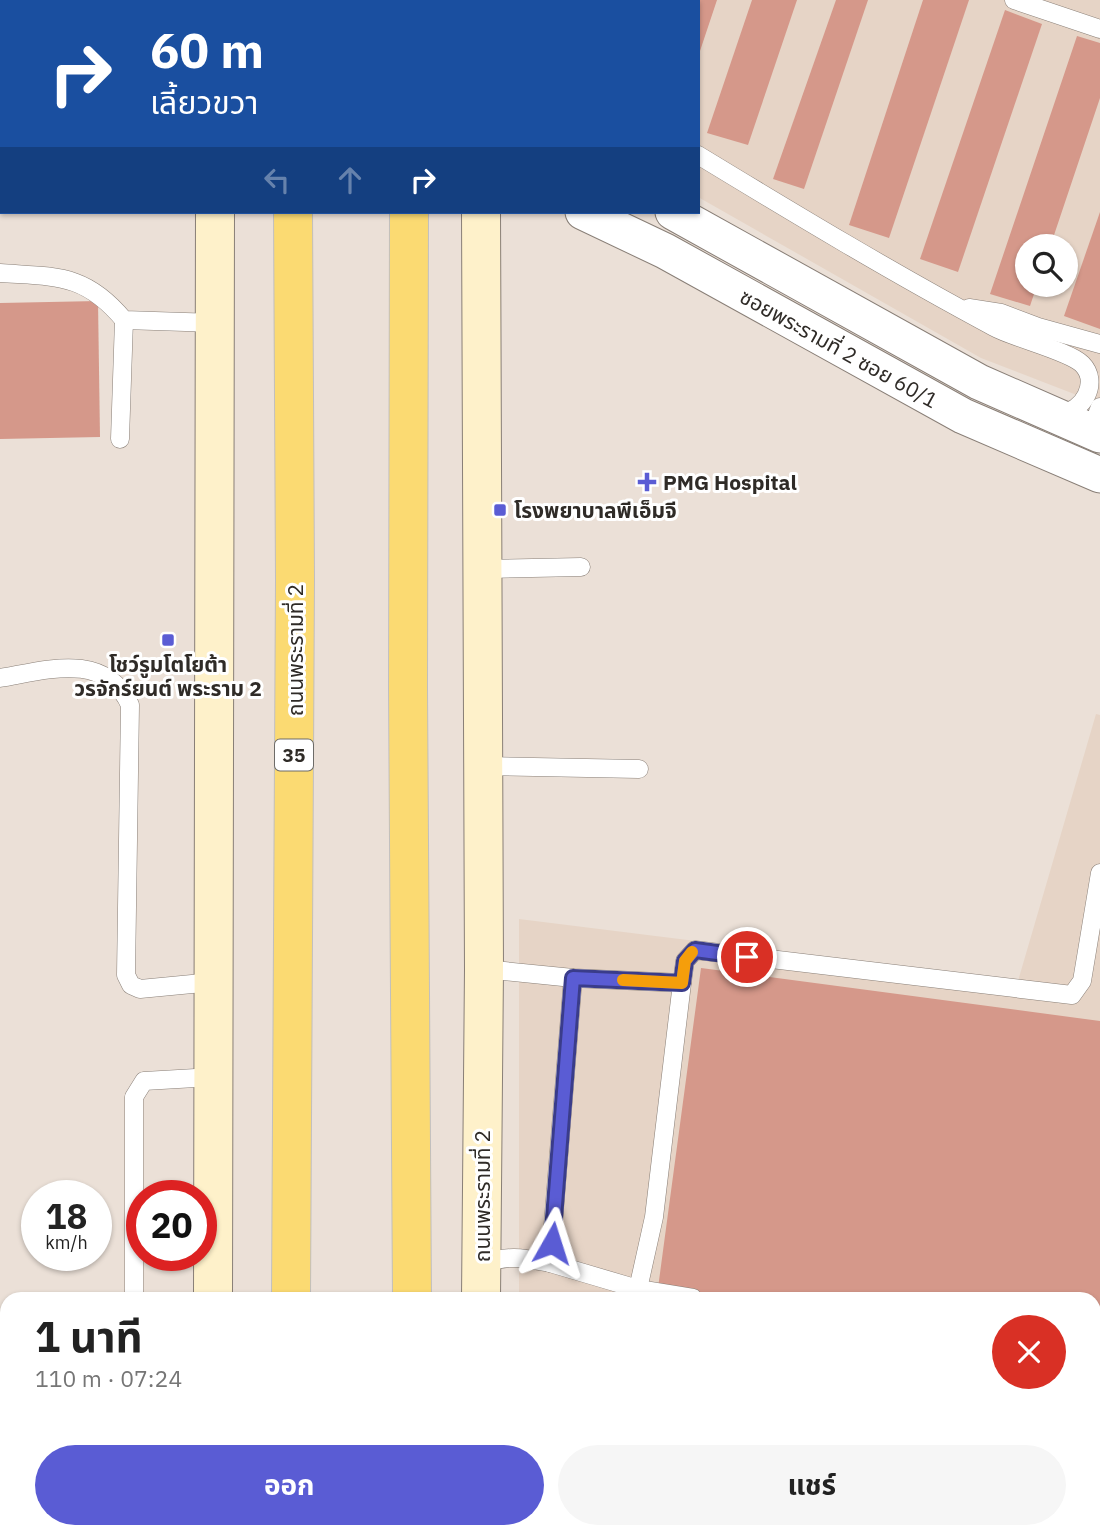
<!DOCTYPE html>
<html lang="th">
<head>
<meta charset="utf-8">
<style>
	body { margin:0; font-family:"IBM Plex Sans","Noto Sans Thai",sans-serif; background:#f6f6f6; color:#222; height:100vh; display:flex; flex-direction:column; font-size:26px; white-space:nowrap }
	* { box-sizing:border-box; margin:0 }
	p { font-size:23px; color:#767676 }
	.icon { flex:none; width:38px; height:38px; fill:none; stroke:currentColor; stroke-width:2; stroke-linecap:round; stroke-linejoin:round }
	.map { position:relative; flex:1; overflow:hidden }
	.sheet { position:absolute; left:0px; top:1292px; width:1101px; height:247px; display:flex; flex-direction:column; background:#fff; border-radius:21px 21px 0 0; box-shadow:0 2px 5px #0004 }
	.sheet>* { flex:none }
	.top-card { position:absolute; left:0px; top:0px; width:700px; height:214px; box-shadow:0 2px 5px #0004; background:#1a4fa0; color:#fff; overflow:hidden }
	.controls { position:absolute; left:1015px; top:234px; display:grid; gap:14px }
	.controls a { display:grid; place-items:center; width:63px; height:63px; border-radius:50%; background:#fff; box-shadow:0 2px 5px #0004; font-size:35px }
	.speed { position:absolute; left:21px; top:1180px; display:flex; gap:14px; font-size:35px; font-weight:700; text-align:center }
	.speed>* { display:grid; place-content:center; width:91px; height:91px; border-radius:50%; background:#fff; box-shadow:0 2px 5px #0004; line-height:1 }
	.speed small { font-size:18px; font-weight:400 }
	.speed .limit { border:10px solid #d22; background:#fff; color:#111 }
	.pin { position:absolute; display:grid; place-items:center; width:60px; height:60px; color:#fff; margin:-30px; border:4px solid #fff; border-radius:50%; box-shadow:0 2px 7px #0007 }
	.me { position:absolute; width:77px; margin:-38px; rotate:6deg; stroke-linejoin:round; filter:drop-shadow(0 0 5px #0008) }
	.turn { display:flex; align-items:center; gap:24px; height:147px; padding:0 35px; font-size:32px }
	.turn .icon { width:91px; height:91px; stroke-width:2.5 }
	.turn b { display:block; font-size:49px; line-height:60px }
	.lanes { display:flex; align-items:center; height:66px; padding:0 35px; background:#0003; justify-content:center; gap:35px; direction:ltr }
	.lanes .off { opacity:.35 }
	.round { display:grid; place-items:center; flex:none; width:74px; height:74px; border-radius:37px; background:#f6f6f6 }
	.head { display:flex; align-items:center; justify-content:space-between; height:119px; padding:0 35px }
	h1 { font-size:42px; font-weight:700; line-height:52px }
	.action { display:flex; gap:14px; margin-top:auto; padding:14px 35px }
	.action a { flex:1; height:80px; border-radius:42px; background:#5a5cd4; color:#fff; font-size:28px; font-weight:700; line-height:80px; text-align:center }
	.action a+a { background:#f6f6f6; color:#222 }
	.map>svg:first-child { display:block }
	.built { fill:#e6d4c6; fill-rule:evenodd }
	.building { fill:#d5988a }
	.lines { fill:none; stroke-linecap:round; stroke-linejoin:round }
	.service-casing { stroke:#897f77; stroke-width:19 }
	.minor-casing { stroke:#897f77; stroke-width:37 }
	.secondary-casing { stroke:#897f77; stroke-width:40 }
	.trunk-casing { stroke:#c1bfbe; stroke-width:40 }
	.service { stroke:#fff; stroke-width:18 }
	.minor { stroke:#fff; stroke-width:35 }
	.secondary { stroke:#fef1ca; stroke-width:38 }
	.trunk { stroke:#fbda72; stroke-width:38 }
	.route-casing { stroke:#3a3c8a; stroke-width:18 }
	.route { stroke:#5a5cd4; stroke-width:12 }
	.slow { stroke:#f59e0b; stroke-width:12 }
	.poi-dot { fill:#5a5cd4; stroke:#fff; stroke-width:2.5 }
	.labels { text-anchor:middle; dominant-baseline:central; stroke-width:6; stroke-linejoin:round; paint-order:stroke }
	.shield { fill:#fff; stroke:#6d6b68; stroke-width:2 }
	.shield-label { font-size:19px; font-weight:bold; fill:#2f2b27 }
	.street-label { font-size:21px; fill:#2f2b27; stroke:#fff }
	.poi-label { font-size:21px; font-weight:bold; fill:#2f2b27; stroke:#fff; text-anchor:start }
</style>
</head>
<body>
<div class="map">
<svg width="1100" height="1537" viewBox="0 0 1100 1537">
	<rect width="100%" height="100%" fill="#ebe0d7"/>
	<!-- built -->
	<g class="built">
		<path d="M521 0H1100V404L981 358 698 197V2ZM1027 247H1066V285H1027Z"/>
		<polygon points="1096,714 1100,715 1100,1370 1094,1369 1094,1298 553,1298 519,1294 519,919 1018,981"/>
	</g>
	<!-- building -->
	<g class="building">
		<polygon points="698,0 717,0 699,54 698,54"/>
		<polygon points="752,0 797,0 748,145 707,133"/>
		<polygon points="836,0 868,0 804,189 773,179"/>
		<polygon points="923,0 969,0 889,238 849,225"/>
		<polygon points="1005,10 1042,24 958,272 920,259"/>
		<polygon points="1077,36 1100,43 1100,98 1050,247 1027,247 1027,285 1037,285 1030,306 990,294"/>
		<polygon points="1100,212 1100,329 1064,316"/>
		<polygon points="98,301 100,437 0,439 0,303"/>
		<polygon points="701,968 1100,1021 1100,1343 1094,1342 1094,1298 741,1298 658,1288"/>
		<rect x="1094" y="1472" width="6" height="45"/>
		<rect x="547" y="1531" width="156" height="6"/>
	</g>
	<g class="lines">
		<!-- service casing -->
		<g class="service-casing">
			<g id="service">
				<polyline points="1014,0 1100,29"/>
				<polyline points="558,2 558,0"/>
				<polyline points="652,2 653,0"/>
				<path d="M698 155C795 214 893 273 994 327 1014 338 1069 351 1082 364 1100 382 1083 413 1060 413"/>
				<path d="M0 273C56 277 85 273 124 320L216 323"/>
				<polyline points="969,308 1001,313 1038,327 1100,344"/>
				<polyline points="1091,431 1100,407"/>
				<polyline points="120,439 124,320"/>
				<polyline points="483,569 581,567"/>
				<path d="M0 678C47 670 105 651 130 705L126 975 131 985 140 989 213 982"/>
				<polyline points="484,766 639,769"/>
				<polyline points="484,969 573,978 682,983 685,961 695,950 1072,995 1082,981 1100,873"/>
				<polyline points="573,978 550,1263 638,1289 693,1298"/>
				<path d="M482 1265C506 1254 524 1258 550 1263"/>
				<polyline points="638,1289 654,1217 682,983"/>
				<polyline points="134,1298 134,1097 144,1081 213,1077"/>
				<polyline points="1094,1353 1100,1354"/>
				<polyline points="1094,1397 1100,1397"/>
				<polyline points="130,1531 130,1537"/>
				<polyline points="529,1537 529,1531"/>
				<polyline points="721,1537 721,1531"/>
			</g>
		</g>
		<!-- minor casing -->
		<g class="minor-casing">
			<g id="minor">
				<polyline points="583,212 665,251 963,416 1100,475"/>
				<polyline points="673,212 979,382 1100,435"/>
				<polyline points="0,1340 7,1340"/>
				<polyline points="0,1481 7,1481"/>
			</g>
		</g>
		<!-- secondary casing -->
		<g class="secondary-casing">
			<g id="secondary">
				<polyline points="214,0 214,2"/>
				<polyline points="480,2 480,0"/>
				<polyline points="481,212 484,969 481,1298"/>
				<polyline points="213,1298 215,212"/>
				<polyline points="214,1531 214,1537"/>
				<polyline points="477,1537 478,1531"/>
			</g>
		</g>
		<!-- trunk casing -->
		<g class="trunk-casing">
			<g id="trunk">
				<polyline points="292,0 292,2"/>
				<polyline points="408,0 408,2"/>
				<polyline points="409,212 408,688 412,1298"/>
				<polyline points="291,1298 295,580 293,212"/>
				<polyline points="295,1531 295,1537"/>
				<polyline points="412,1537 412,1531"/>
			</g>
		</g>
		<!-- service -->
		<use href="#service" class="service"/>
		<!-- minor -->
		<use href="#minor" class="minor"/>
		<!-- secondary -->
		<use href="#secondary" class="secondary"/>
		<!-- trunk -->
		<use href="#trunk" class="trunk"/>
	</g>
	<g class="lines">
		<!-- route casing -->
		<g class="route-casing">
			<polyline id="route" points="552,1243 573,978 682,983 685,961 695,950 747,957"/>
		</g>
		<!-- route -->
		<use href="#route" class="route"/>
		<!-- slow -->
		<polyline class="slow" points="623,980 682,983 685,961 692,952"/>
	</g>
	<!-- markers -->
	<g class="poi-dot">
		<path d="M643.5 471.5h7v7h7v7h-7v7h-7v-7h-7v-7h7z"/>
		<rect x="493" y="503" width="14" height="14" rx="3.5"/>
		<rect x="161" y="633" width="14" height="14" rx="3.5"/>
	</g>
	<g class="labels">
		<!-- shield labels -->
		<rect class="shield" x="275" y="739.5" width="38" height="31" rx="5"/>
		<g class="shield-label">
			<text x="294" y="755">35</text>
		</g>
		<!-- street labels -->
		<g class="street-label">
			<text transform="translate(839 348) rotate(29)">ซอยพระรามที่ 2 ซอย 60/1</text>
			<text transform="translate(295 650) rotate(-90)">ถนนพระรามที่ 2</text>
			<text transform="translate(482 1196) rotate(-90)">ถนนพระรามที่ 2</text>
		</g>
		<!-- poi labels -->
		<g class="poi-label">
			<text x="663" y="482">PMG Hospital</text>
			<text x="514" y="510">โรงพยาบาลพีเอ็มจี</text>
			<text x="168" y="664" text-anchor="middle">โชว์รูมโตโยต้า<tspan x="168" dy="24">วรจักร์ยนต์ พระราม 2</tspan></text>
		</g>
	</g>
</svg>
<div class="controls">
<a><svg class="icon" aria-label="search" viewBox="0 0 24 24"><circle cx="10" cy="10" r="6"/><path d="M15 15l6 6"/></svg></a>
</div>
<div class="speed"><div>18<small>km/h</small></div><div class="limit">20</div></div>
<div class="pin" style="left:747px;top:957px;background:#d93025"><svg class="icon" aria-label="arrive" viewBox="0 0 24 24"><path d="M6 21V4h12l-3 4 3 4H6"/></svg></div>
<svg class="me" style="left:552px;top:1243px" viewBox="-20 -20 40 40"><path d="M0-17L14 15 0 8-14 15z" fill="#5a5cd4" stroke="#fff" stroke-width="4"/></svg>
<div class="top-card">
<div class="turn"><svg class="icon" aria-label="right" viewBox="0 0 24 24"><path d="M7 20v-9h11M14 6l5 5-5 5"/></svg><div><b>60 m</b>เลี้ยวขวา</div></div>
<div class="lanes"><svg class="icon off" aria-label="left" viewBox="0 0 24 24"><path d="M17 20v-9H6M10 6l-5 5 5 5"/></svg><svg class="icon off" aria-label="ahead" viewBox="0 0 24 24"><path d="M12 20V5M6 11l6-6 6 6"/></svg><svg class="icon" aria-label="right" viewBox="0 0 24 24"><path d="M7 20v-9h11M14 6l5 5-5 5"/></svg></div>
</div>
<section class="sheet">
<div class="head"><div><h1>1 นาที</h1><p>110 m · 07:24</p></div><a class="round" style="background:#d93025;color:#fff"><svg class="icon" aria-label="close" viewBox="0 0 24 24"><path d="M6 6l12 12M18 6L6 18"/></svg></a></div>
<div class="action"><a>ออก</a><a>แชร์</a></div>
</section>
</div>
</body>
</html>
